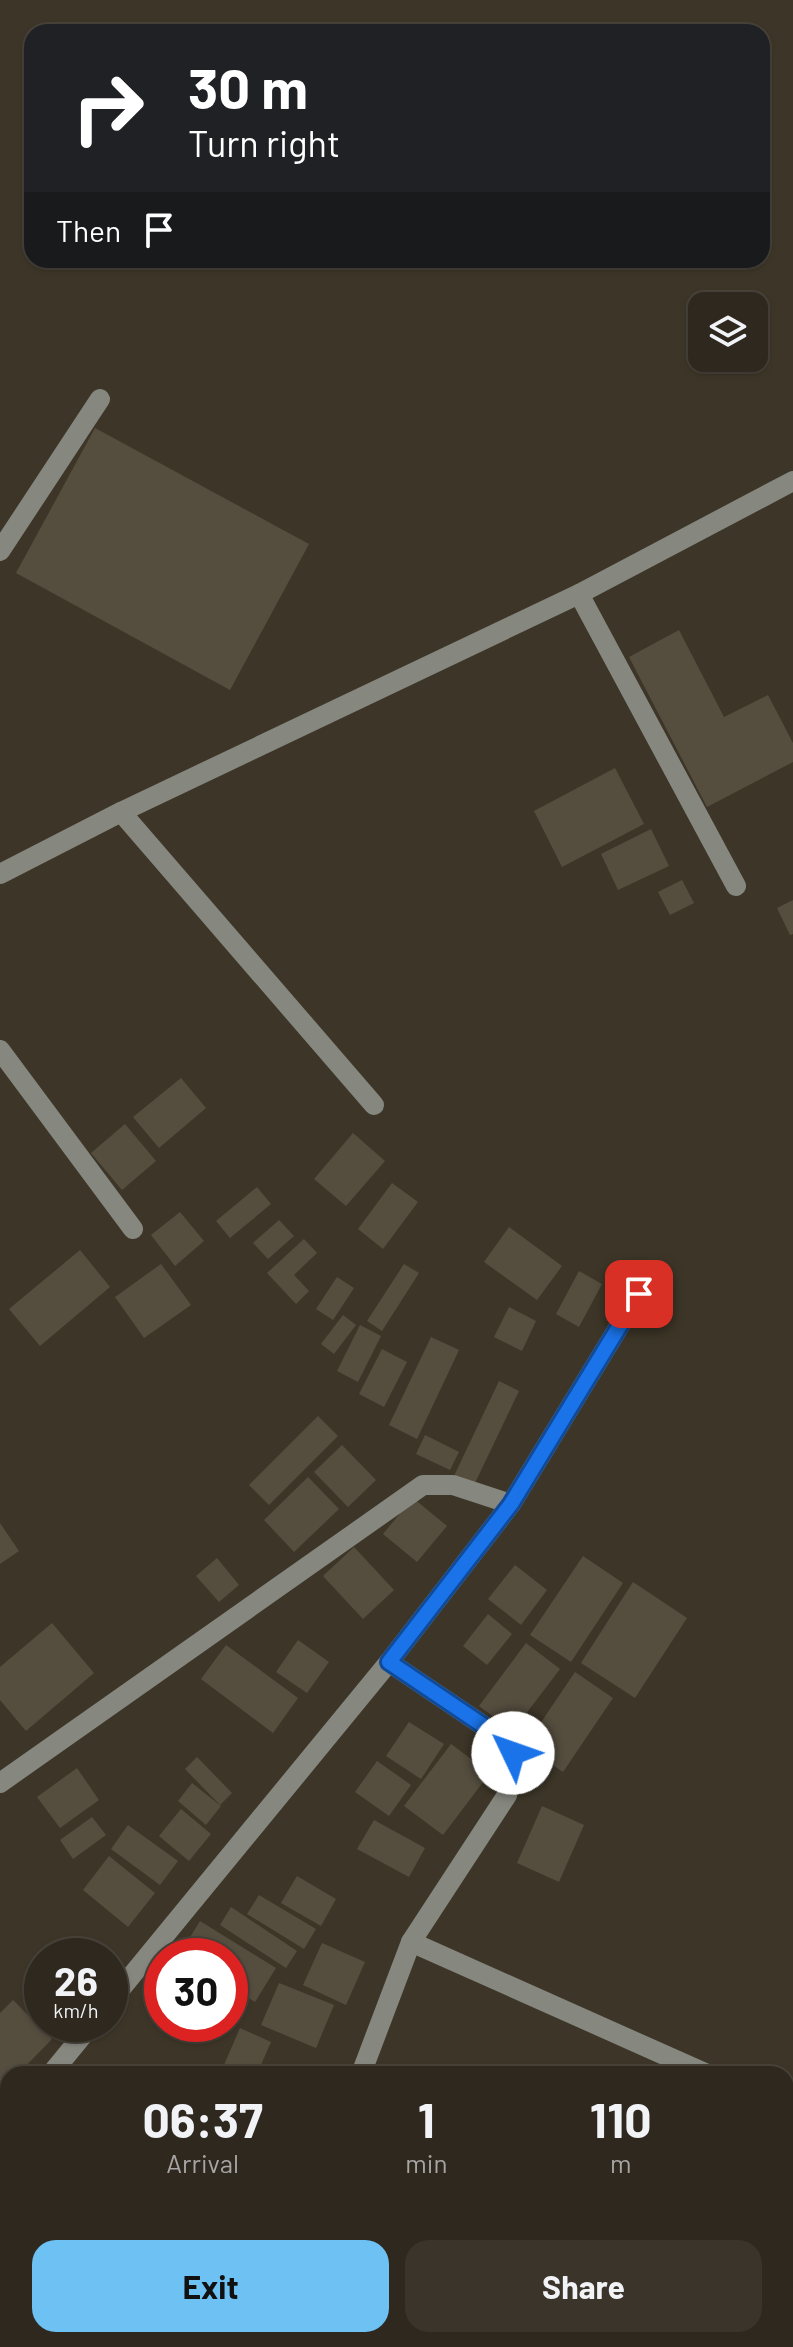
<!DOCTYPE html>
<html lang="en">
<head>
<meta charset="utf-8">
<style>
	body { margin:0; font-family:Barlow,sans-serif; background:#3a342b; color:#f1f3f6; height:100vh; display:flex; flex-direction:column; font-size:30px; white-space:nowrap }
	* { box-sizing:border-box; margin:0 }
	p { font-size:26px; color:#a7a6a4 }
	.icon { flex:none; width:44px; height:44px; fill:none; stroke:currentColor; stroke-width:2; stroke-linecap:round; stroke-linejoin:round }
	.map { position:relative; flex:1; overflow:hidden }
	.details { position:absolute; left:0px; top:2066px; width:794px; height:282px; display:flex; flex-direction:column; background:#2e281e; border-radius:24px 24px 0 0; box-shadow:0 2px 6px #0004,0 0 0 2px #49443c }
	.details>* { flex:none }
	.hud { position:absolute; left:24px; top:24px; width:746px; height:244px; border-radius:24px; box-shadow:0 2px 6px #0004,0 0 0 2px #49443c; background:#202124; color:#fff; overflow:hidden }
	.fabs { position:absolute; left:688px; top:292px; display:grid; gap:16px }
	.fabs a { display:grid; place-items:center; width:80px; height:80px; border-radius:16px; background:#2e281e; box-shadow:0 2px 6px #0004,0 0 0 2px #49443c; font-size:40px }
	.speed { position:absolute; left:24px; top:1938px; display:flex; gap:16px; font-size:40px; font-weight:700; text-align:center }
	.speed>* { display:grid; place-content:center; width:104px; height:104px; border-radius:50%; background:#2e281e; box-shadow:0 2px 6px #0004,0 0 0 2px #49443c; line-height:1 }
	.speed small { font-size:20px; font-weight:400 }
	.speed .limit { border:12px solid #d22; background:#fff; color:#111 }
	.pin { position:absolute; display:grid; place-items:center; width:68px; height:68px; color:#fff; margin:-34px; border-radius:16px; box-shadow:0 4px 12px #0006 }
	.me { position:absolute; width:88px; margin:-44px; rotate:312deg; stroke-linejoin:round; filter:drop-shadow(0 0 6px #0008) }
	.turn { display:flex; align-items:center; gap:28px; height:168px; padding:0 32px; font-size:36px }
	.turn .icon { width:104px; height:104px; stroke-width:2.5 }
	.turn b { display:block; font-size:56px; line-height:68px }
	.then { display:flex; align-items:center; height:76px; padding:0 32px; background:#0003; gap:16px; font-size:30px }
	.eta { display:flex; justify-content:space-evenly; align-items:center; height:136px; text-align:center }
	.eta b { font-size:48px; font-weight:700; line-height:56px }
	.cta { display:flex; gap:16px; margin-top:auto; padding:16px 32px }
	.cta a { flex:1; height:92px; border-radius:24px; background:#6dc2f3; color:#111; font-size:32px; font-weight:700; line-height:92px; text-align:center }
	.cta a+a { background:#3a342b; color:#f1f3f6 }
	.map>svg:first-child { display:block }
	.building { fill:#554e3f }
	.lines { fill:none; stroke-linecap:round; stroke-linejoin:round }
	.minor { stroke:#868880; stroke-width:20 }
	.route-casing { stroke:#114b97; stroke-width:20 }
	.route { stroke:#1a73e8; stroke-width:14 }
</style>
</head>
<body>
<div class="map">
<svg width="793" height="2347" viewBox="0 0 793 2347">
	<rect width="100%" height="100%" fill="#3d3628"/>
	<!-- building -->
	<g class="building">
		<polygon points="95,428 309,544 230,690 16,573"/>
		<polygon points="679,630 724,717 768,695 793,743 793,762 707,807 629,657"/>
		<polygon points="615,768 644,824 562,867 534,811"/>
		<polygon points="651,829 669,866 618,890 601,854"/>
		<polygon points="682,880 694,903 670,915 658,892"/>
		<polygon points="793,900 793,934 790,935 777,908"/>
		<polygon points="181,1078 206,1108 159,1148 133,1117"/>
		<polygon points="125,1124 156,1161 122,1190 91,1153"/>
		<polygon points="353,1133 385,1161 346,1206 314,1179"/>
		<polygon points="392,1183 418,1202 383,1249 358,1229"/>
		<polygon points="257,1187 271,1204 230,1238 216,1221"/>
		<polygon points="180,1212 204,1241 175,1266 151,1235"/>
		<polygon points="279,1220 294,1236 268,1259 253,1243"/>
		<polygon points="509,1227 562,1266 537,1300 484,1262"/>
		<polygon points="304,1239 317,1253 294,1275 309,1291 296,1304 267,1273"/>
		<polygon points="80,1250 110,1287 40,1346 9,1309"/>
		<polygon points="161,1264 191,1305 144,1338 115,1297"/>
		<polygon points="404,1264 419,1273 382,1331 367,1321"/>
		<polygon points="579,1271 602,1284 579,1327 556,1314"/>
		<polygon points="337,1277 354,1288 333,1320 316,1309"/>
		<polygon points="509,1307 536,1321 522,1351 494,1337"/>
		<polygon points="343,1315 356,1325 334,1354 321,1344"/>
		<polygon points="360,1325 381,1336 358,1382 337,1371"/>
		<polygon points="431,1337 459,1350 417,1439 389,1425"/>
		<polygon points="382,1349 407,1362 384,1407 359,1394"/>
		<polygon points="499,1381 519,1391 474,1485 454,1476"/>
		<polygon points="318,1416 338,1436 269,1505 249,1485"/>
		<polygon points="425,1435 459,1452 450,1470 416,1454"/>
		<polygon points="342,1445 376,1480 348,1507 314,1472"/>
		<polygon points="308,1477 339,1509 294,1552 264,1520"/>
		<polygon points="413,1498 447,1526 417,1562 383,1534"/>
		<polygon points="0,1523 19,1551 0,1564"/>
		<polygon points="354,1547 394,1590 363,1619 323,1576"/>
		<polygon points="583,1556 623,1583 571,1662 530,1635"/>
		<polygon points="217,1558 239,1585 219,1602 196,1576"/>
		<polygon points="515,1565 547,1590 521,1625 488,1599"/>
		<polygon points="633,1582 687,1618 635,1698 581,1663"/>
		<polygon points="488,1614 512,1634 487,1665 463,1646"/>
		<polygon points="52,1623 94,1673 26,1731 0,1700 0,1667"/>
		<polygon points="298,1640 329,1662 307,1693 276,1672"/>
		<polygon points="526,1643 560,1669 513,1731 479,1706"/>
		<polygon points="226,1645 298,1698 273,1733 201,1679"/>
		<polygon points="575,1672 613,1698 563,1772 525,1746"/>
		<polygon points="409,1722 444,1744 421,1779 386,1756"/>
		<polygon points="451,1744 490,1773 443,1835 404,1806"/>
		<polygon points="197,1757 232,1793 220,1805 185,1769"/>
		<polygon points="377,1761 411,1785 389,1816 355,1792"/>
		<polygon points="77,1768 99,1800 60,1828 37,1797"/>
		<polygon points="192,1783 221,1806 206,1825 178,1801"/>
		<polygon points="542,1806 584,1825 559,1882 517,1863"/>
		<polygon points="181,1809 211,1834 189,1861 159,1836"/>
		<polygon points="92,1817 106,1835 73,1859 60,1840"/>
		<polygon points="374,1820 425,1848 409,1877 357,1849"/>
		<polygon points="128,1825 178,1861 160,1885 111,1849"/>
		<polygon points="109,1856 155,1893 128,1927 83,1890"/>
		<polygon points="297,1876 336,1899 321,1926 281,1903"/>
		<polygon points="259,1895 316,1929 304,1949 247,1914"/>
		<polygon points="231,1907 297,1951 286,1968 220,1925"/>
		<polygon points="200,1921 276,1968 255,2002 230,1986 230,1956 179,1955"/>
		<polygon points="322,1943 365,1962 346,2005 303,1985"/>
		<polygon points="279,1983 334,2005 316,2048 261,2025"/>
		<polygon points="13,2000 52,2039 18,2074 8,2074 8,2084 0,2081 0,2013"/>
		<polygon points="240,2028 271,2042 257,2074 220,2074"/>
		<polygon points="582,2065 604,2074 578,2074"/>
		<polygon points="0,2332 8,2340 28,2347 0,2347"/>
		<polygon points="310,2340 360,2340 357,2347 307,2347"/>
	</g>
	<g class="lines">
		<!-- minor -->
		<g class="minor">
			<polyline points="0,551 100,399"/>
			<polyline points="579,594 736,886"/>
			<polyline points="121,812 374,1105"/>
			<polyline points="0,874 121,812 579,594 793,481"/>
			<polyline points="0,1050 133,1229"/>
			<polyline points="0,1783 423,1485 453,1485 511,1504"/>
			<polyline points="411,1942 707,2074"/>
			<polyline points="110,2002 389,1662 511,1504 639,1294"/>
			<polyline points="51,2074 92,2024"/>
			<polyline points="361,2074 411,1942 507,1795 512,1775 512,1745 389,1662"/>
			<polyline points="0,2089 8,2097"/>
			<polyline points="786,2109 793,2112"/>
			<polyline points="192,2340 195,2347"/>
			<polyline points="690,2340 706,2347"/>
			<polyline points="230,2347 234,2340"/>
		</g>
	</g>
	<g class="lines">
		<!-- route casing -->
		<g class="route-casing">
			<polyline id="route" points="513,1753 512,1745 389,1662 511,1504 639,1294"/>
		</g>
		<!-- route -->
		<use href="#route" class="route"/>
	</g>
</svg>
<div class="fabs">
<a><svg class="icon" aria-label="layers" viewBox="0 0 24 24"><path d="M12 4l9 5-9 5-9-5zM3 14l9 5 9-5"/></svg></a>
</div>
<div class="speed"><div>26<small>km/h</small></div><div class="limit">30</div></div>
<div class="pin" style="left:639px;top:1294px;background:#d93025"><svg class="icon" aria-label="arrive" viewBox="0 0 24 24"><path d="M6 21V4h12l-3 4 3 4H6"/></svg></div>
<svg class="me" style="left:513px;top:1753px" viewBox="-20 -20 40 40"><circle r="19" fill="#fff"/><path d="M0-13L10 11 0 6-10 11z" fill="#1a73e8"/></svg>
<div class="hud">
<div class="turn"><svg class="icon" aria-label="right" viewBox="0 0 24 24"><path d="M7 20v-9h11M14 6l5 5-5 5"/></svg><div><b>30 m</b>Turn right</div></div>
<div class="then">Then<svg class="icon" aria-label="arrive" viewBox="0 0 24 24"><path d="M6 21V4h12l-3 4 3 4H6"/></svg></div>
</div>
<section class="details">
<div class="eta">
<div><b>06:37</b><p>Arrival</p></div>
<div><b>1</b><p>min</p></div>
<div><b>110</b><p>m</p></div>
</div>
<div class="cta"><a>Exit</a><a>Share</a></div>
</section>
</div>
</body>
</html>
